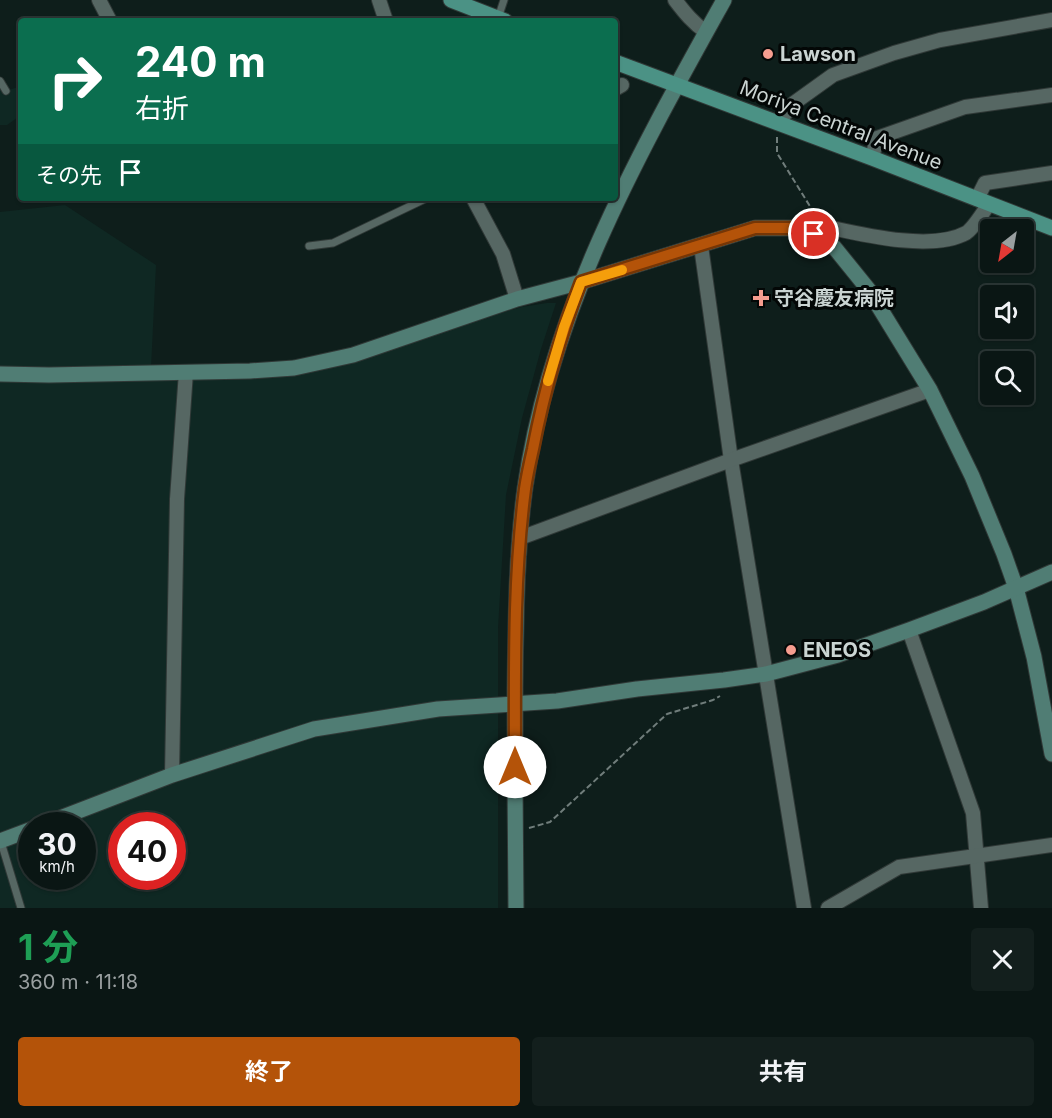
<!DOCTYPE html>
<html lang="ja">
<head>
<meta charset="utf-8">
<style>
	body { margin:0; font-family:Inter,"Noto Sans JP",sans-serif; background:#131f1d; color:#f1f3f6; height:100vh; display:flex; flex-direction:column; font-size:22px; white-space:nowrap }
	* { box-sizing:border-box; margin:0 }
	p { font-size:20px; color:#999fa0 }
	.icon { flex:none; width:33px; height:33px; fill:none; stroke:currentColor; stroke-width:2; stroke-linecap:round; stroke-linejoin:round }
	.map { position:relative; height:908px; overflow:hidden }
	.sheet { display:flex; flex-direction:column; background:#0a1614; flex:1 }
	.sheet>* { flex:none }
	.guide { position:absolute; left:18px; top:18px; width:600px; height:183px; border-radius:6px; box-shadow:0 2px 4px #0004,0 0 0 2px #2a3534; background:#0b6e4f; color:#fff; overflow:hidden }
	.needle { width:39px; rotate:211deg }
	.fabs { position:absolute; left:980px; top:219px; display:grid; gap:12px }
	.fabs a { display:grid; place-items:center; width:54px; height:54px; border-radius:6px; background:#0a1614; box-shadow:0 2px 4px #0004,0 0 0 2px #2a3534; font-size:30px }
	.speed { position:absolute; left:18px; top:812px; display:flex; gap:12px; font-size:30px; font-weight:700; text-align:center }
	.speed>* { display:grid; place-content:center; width:78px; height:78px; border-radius:50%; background:#0a1614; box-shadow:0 2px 4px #0004,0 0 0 2px #2a3534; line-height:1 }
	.speed small { font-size:15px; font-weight:400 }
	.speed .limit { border:9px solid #d22; background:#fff; color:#111 }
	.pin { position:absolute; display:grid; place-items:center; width:51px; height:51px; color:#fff; margin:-26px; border:3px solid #fff; border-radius:50%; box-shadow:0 2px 6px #0007 }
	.me { position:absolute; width:66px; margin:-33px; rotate:0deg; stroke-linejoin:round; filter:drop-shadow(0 0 4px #0008) }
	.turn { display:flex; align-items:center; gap:21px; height:126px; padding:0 18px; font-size:27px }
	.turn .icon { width:78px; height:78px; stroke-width:2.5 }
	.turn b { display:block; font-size:42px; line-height:51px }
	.then { display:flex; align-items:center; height:57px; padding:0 18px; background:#0003; gap:12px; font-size:22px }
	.round { display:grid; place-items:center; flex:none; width:63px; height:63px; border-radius:6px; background:#131f1d }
	.overview { display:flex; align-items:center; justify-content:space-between; height:102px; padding:0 18px }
	h1 { font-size:36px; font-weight:700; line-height:45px; color:#1e9e55 }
	.button { display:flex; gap:12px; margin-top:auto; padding:12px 18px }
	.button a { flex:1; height:69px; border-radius:6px; background:#b45309; color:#fff; font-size:24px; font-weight:700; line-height:69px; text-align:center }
	.button a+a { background:#131f1d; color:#f1f3f6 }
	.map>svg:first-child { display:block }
	.built { fill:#0f2823; fill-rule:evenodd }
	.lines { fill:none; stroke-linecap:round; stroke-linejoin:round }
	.lane-casing { stroke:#303937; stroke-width:9 }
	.street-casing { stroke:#303937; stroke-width:16 }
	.secondary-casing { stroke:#303937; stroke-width:17 }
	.primary-casing { stroke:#303937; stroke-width:17 }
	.path { stroke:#707d7b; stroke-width:2; stroke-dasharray:6 3; stroke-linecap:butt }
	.lane { stroke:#566763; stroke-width:7 }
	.street { stroke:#566763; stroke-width:14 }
	.secondary { stroke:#507d74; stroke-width:15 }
	.primary { stroke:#4b9285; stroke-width:15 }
	.route-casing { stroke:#753606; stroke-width:15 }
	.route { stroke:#b45309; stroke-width:10 }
	.slow { stroke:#f59e0b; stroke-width:10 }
	.poi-dot { fill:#f59d8f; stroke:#030706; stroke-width:2 }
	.labels { text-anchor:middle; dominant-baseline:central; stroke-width:6; stroke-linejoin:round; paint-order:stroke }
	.poi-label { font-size:20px; font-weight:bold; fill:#cad4d2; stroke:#030706; text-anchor:start }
	.street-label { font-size:20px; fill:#cad4d2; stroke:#030706 }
</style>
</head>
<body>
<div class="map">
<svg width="1052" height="908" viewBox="0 0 1052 908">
	<rect width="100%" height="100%" fill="#0e1e1b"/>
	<!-- built -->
	<g class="built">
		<polygon points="0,81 6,91 21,86 21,115 7,125 0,125"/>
		<path d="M65 205 156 265 151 368 263 363 344 354 522 307 547 303H556L541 349 522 418 506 495 498 628V908H0V212ZM32 825H82V876H32ZM122 825H172V876H122Z"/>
	</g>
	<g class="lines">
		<!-- lane casing -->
		<g class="lane-casing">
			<g id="lane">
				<polyline points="498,18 504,0"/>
				<polyline points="0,81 6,91"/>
				<polyline points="309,246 333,243 427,198"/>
				<polyline points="1,842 21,908"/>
			</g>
		</g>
		<!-- street casing -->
		<g class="street-casing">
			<g id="street">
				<polyline points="99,0 110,21"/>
				<polyline points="379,0 386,21"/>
				<path d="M675 0C685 13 693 23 706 32"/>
				<polyline points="615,89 622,85"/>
				<polyline points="778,123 794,103 833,75 894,53 940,40 1052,20"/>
				<polyline points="872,158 877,138 965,107 1052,95"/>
				<polyline points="473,198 503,254 517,299"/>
				<polyline points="977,199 985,183 1052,173"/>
				<path d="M814 234 823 226C860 234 931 252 966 233 974 228 983 212 989 204"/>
				<polyline points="701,246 731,460 804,908"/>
				<polyline points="520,538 731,460 930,390"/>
				<polyline points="909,630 973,813 981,908"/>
				<polyline points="172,775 177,499 186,372"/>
				<polyline points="828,908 899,867 1052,845"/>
			</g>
		</g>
		<!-- secondary casing -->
		<g class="secondary-casing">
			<g id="secondary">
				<polyline points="0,374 49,375 250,371 294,368 353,355 517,299 581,282 755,228 792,228 814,234 834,247 868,289 930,390 972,476 1004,554 1016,588 1034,657 1052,754"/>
				<polyline points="42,825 172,775 314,729 438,709 557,701 637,689 724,680 766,674 838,655 909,630 984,602 1052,572"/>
				<polyline points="0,841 32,829"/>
				<path d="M516 908C515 835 515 761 515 688 516 621 516 554 525 488 550 310 638 155 724 0"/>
			</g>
		</g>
		<!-- primary casing -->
		<g class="primary-casing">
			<g id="primary">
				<polyline points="451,0 505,21"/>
				<polyline points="615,62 872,158 1052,228"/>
			</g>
		</g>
		<!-- path -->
		<g class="path">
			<polyline points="777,137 777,153 816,216"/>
			<polyline points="529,828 550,822 667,714 713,700 720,696"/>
		</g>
		<!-- lane -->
		<use href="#lane" class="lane"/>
		<!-- street -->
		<use href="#street" class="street"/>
		<!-- secondary -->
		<use href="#secondary" class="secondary"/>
		<!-- primary -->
		<use href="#primary" class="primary"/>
	</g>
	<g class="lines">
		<!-- route casing -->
		<g class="route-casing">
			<path id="route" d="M515 767C515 675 513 581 525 489 527 475 530 462 533 449 544 392 560 336 581 282L755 228H792L814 234"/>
		</g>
		<!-- route -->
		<use href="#route" class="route"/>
		<!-- slow -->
		<polyline class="slow" points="548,381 564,327 581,282 622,270"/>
	</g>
	<!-- markers -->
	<g class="poi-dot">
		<circle cx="768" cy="54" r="6"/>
		<path d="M758 289h6v6h6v6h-6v6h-6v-6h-6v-6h6z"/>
		<circle cx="791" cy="650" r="6"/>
	</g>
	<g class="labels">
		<!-- poi labels -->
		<g class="poi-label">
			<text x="780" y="54">Lawson</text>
			<text x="774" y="298">守谷慶友病院</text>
			<text x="803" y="650">ENEOS</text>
		</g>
		<!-- street labels -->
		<g class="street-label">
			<text transform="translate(841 125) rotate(21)">Moriya Central Avenue</text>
		</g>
	</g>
</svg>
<div class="fabs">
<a><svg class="needle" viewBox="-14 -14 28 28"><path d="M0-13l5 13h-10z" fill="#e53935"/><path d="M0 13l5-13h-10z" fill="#999fa0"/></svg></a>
<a><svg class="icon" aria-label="sound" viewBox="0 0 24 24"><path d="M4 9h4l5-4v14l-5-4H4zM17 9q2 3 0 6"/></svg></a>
<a><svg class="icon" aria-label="search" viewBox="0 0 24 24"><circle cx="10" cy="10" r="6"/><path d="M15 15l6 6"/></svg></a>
</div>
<div class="speed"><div>30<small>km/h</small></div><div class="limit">40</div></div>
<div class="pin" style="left:814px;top:234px;background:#d93025"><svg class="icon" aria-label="arrive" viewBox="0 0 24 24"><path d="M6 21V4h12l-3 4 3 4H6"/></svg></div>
<svg class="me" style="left:515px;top:767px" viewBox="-20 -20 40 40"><circle r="19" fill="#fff"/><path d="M0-13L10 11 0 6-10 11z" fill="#b45309"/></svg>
<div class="guide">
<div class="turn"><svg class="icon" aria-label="right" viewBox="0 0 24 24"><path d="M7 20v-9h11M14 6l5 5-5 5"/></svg><div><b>240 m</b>右折</div></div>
<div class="then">その先<svg class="icon" aria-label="arrive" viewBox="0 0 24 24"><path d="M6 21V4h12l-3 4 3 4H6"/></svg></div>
</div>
</div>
<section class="sheet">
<div class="overview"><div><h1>1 分</h1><p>360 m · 11:18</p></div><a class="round"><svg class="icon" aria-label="close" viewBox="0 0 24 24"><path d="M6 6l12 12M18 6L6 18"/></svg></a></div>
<div class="button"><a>終了</a><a>共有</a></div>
</section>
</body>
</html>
